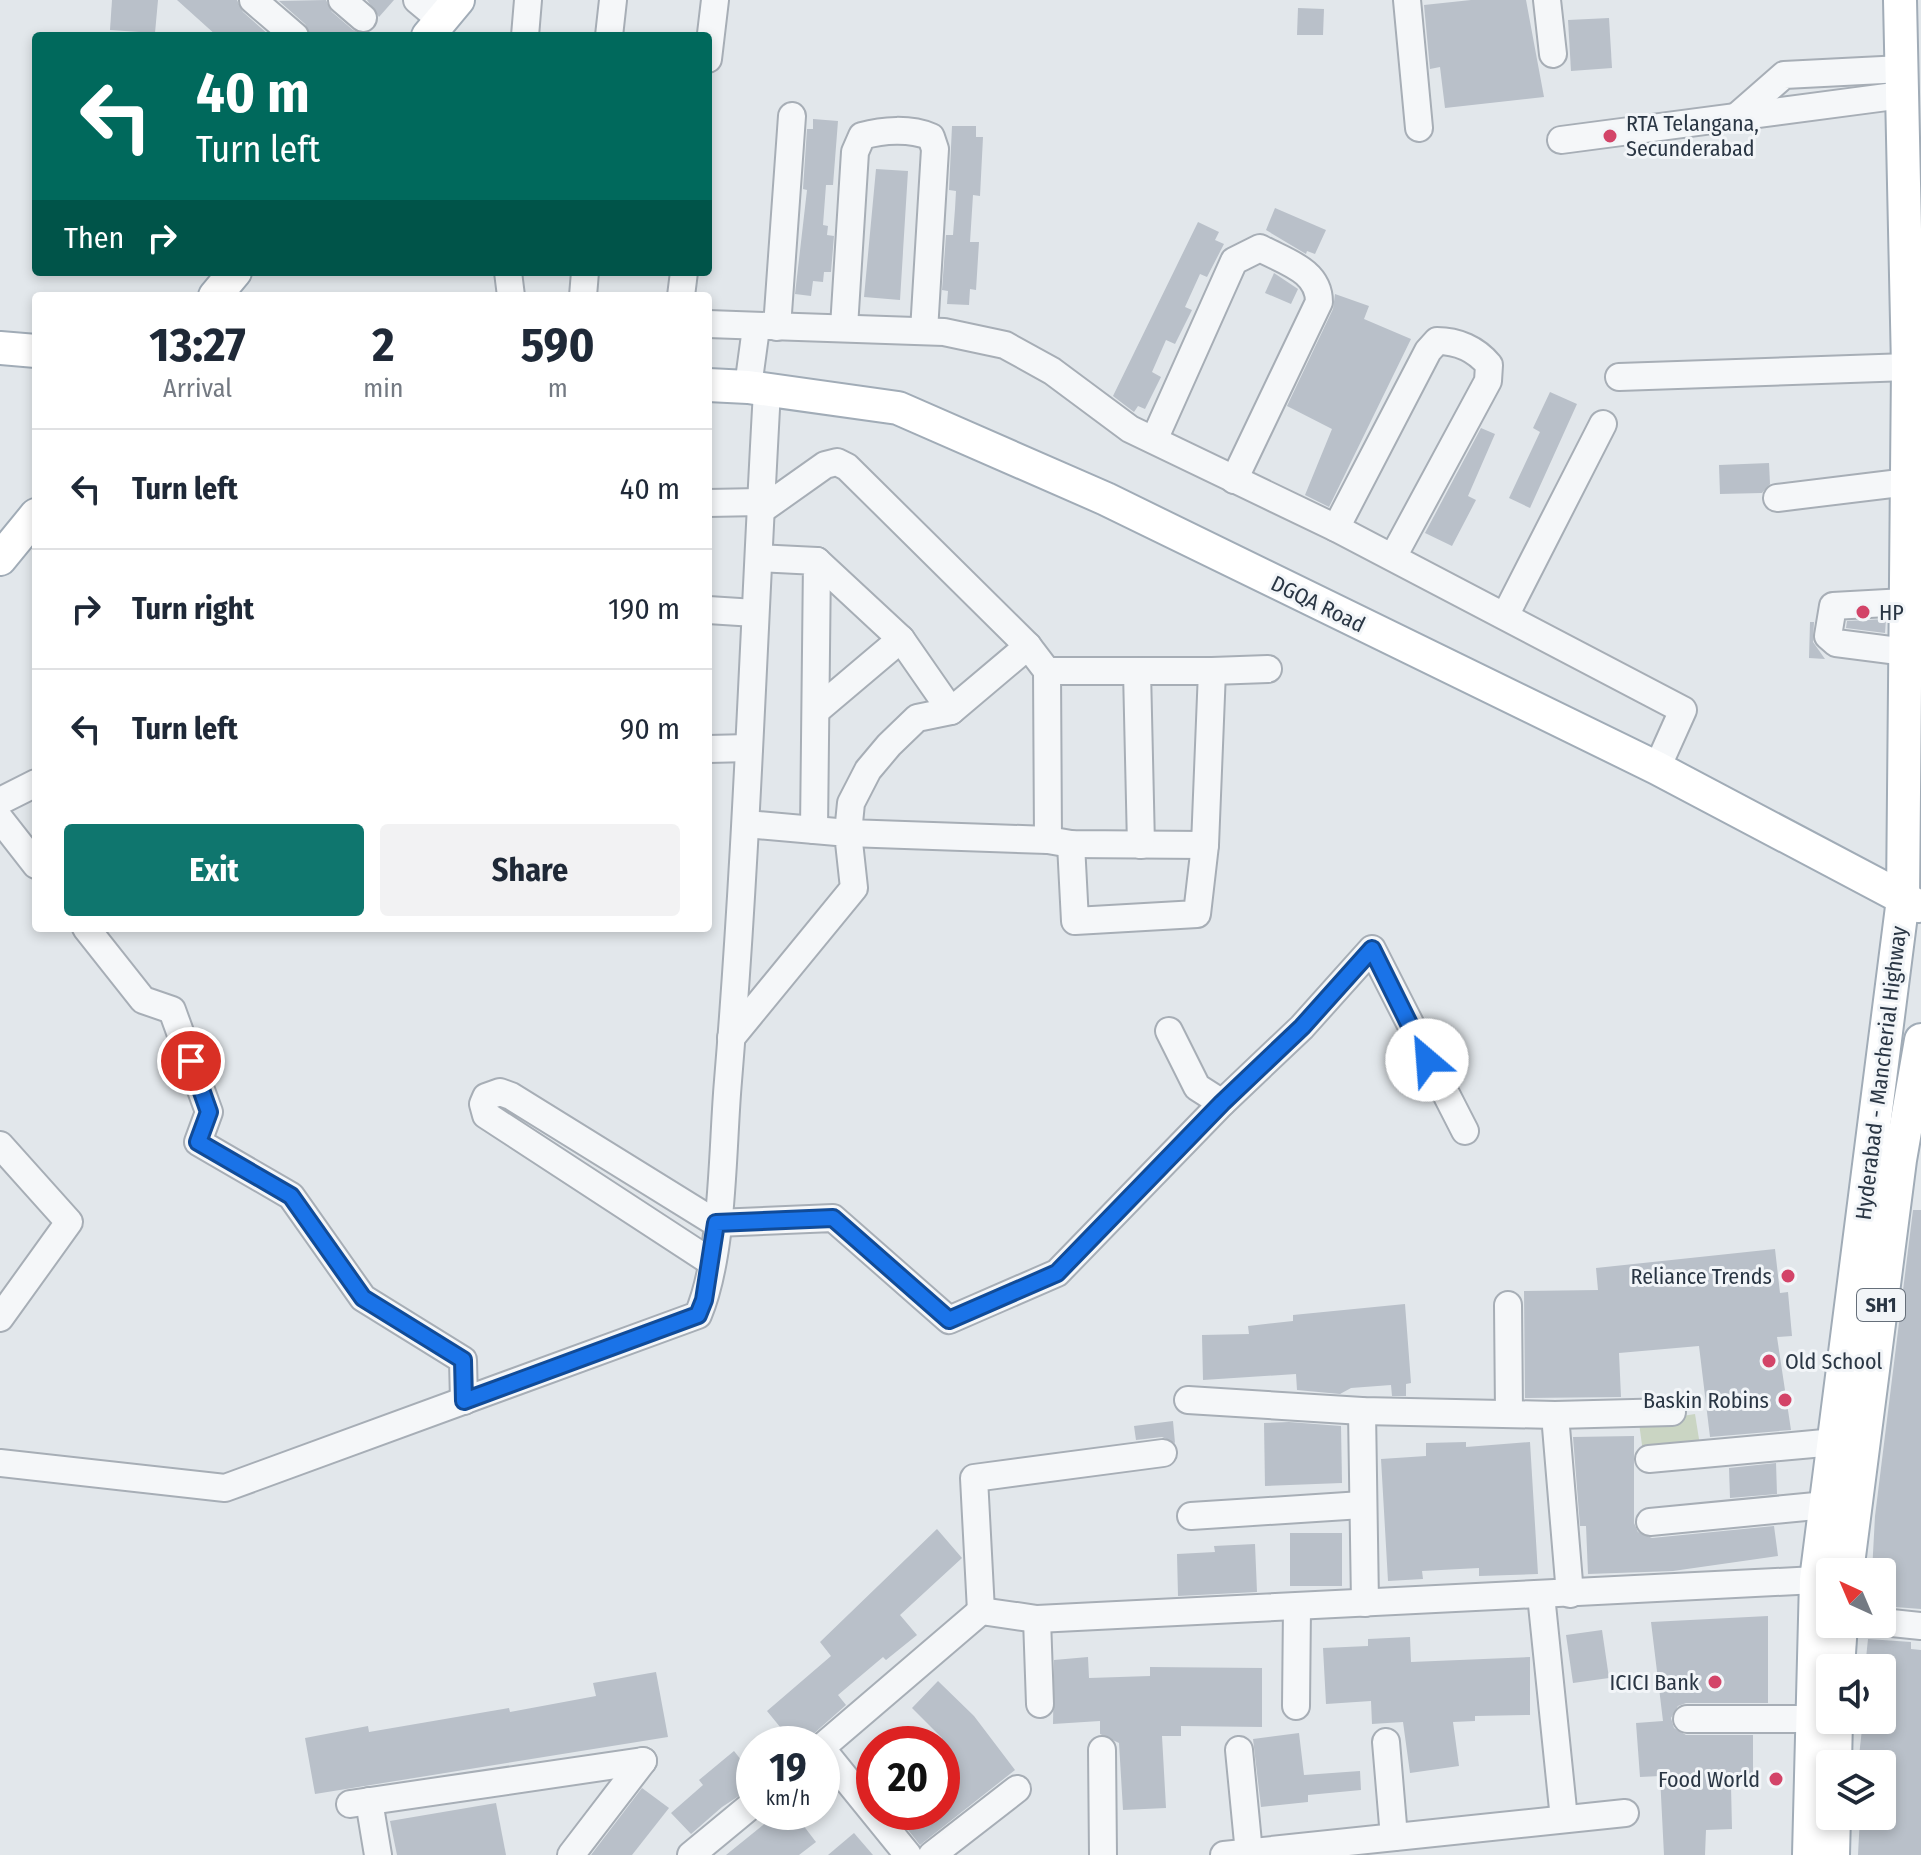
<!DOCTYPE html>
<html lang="en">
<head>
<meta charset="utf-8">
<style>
	body { margin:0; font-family:"Fira Sans Condensed",sans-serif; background:#f2f2f3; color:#1f2937; height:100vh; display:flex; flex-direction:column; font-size:30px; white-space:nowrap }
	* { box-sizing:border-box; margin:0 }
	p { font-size:26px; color:#747a83 }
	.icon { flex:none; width:44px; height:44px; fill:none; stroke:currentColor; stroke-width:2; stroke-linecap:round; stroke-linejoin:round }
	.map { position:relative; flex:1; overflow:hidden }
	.drawer { position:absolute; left:32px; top:292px; width:680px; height:640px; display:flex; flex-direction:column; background:#fff; border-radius:8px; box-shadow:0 4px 12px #0003 }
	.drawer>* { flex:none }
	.hud { position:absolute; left:32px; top:32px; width:680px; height:244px; border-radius:8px; box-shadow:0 4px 12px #0003; background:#00695c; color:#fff; overflow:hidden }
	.needle { width:52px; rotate:316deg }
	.tools { position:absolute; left:1816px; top:1558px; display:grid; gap:16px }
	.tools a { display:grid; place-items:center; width:80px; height:80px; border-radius:8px; background:#fff; box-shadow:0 4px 12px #0003; font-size:40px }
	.speed { position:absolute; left:736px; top:1726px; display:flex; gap:16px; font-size:40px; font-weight:700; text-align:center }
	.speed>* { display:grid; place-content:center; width:104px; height:104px; border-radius:50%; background:#fff; box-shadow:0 4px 12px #0003; line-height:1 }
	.speed small { font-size:20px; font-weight:400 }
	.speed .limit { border:12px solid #d22; background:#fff; color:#111 }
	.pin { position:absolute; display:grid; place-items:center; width:68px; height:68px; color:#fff; margin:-34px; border:4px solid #fff; border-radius:50%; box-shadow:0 2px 8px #0007 }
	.me { position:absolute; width:88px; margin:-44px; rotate:333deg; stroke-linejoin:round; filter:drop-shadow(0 0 6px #0008) }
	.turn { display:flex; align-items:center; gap:28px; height:168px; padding:0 32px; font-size:36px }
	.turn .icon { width:104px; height:104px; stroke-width:2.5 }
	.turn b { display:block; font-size:56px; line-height:68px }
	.then { display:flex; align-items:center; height:76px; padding:0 32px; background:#0003; gap:16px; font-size:30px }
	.eta { display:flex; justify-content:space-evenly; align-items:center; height:136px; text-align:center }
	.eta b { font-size:48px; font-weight:700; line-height:56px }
	.action { display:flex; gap:16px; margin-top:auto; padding:16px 32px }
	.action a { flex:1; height:92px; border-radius:8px; background:#0f766e; color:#fff; font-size:32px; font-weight:700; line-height:92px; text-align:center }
	.action a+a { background:#f2f2f3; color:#1f2937 }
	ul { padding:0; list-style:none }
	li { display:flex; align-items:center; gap:24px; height:120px; padding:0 32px; border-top:2px solid #e0e1e3 }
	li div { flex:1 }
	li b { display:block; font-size:30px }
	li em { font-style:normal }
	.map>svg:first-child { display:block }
	.green { fill:#cad5c3 }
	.building { fill:#b9c0c9 }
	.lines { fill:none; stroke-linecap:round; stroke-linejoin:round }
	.minor-casing { stroke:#a7aeb6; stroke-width:30 }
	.major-casing { stroke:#a1acb7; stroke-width:36 }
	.minor { stroke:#f5f7f9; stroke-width:26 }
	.major { stroke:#fff; stroke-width:32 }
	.route-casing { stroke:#114b97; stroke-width:20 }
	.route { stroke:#1a73e8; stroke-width:14 }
	.poi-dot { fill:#d34468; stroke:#f2f5f8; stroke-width:3 }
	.labels { text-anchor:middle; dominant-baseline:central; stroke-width:6; stroke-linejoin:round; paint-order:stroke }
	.shield { fill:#f2f5f8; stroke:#666f7a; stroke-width:2 }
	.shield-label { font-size:20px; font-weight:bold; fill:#2a3644 }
	.poi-label { font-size:22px; fill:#2a3644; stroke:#f2f5f8; text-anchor:end }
	.street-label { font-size:22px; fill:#2a3644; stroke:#f2f5f8 }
</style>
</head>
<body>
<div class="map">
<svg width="1921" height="1855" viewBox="0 0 1921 1855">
	<rect width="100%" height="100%" fill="#e2e7eb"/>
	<!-- green -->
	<polygon class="green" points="1695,1414 1702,1458 1645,1467 1639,1423"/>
	<!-- building -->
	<g class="building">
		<polygon points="112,0 158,0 155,33 110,30"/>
		<polygon points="177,0 237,0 243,12 270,36 217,36"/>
		<polygon points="326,0 332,12 353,30 364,34 361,36 311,36 305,24 279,1"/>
		<polygon points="367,0 394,0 379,17"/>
		<polygon points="1471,0 1526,0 1544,97 1445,108 1440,67 1430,69 1424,5"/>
		<polygon points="1298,8 1324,9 1323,35 1297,35"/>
		<polygon points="1609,18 1612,68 1571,71 1568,20"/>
		<polygon points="813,119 838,121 833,185 826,185 823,225 828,226 827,235 834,236 831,272 824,272 823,282 813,281 811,296 795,294 807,190 803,189 807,129 813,129"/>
		<polygon points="952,126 976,126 976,137 983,137 980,196 973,195 970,242 979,242 976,290 970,289 969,305 947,304 948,291 942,290 946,235 953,235 955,209 956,191 949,190"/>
		<polygon points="876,169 908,171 900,300 864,297"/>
		<polygon points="1275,208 1326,230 1315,254 1307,251 1306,254 1266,230"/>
		<polygon points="1198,222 1219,232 1215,240 1224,244 1207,277 1200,274 1185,307 1192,310 1175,344 1166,340 1152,372 1161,377 1145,409 1138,406 1134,412 1113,396"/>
		<polygon points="1274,273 1298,289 1291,304 1265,293"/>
		<polygon points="1335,294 1369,306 1364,319 1411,339 1329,507 1305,495 1332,429 1287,406 1333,309"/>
		<polygon points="1550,392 1577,404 1530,508 1509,498 1540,432 1533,428"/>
		<polygon points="1481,428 1495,434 1468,496 1476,500 1452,546 1425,533"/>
		<polygon points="1769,463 1770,484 1762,493 1720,494 1719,465"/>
		<polygon points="1886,619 1885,633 1846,628 1847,621"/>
		<polygon points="1810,622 1814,622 1813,642 1825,659 1809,658"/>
		<polygon points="1913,1210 1921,1210 1921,1609 1882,1606 1882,1572 1872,1572 1875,1516"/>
		<polygon points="1775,1249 1780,1293 1788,1292 1792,1336 1777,1337 1791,1430 1710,1437 1699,1346 1619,1353 1621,1397 1525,1398 1524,1291 1598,1290 1596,1268"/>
		<polygon points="1405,1304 1411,1383 1406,1384 1406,1396 1392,1396 1391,1385 1351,1388 1340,1394 1297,1390 1296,1374 1203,1380 1202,1335 1249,1334 1248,1326 1293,1321 1293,1315"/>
		<polygon points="1173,1421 1175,1443 1162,1437 1136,1440 1134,1426"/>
		<polygon points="1289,1422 1341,1426 1342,1483 1265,1486 1264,1423"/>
		<polygon points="1634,1436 1634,1523 1638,1532 1652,1538 1774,1526 1778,1556 1673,1571 1588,1574 1586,1526 1580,1526 1573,1437"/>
		<polygon points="1466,1442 1466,1447 1530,1442 1538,1574 1479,1576 1479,1568 1422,1571 1423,1579 1388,1581 1381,1459 1426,1456 1426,1443"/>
		<polygon points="1776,1463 1777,1494 1730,1498 1729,1468"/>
		<polygon points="937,1529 962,1558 900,1615 917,1635 886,1660 883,1657 838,1695 846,1705 802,1744 794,1744 767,1711 831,1656 820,1642"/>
		<rect x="1290" y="1533" width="52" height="53"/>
		<polygon points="1255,1544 1257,1592 1178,1596 1177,1554 1215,1552 1214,1546"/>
		<polygon points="1768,1616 1768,1703 1686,1703 1678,1706 1671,1718 1674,1728 1686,1735 1753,1735 1753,1785 1731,1786 1732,1829 1706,1830 1705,1855 1664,1855 1660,1776 1640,1777 1636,1723 1663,1721 1651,1622"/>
		<polygon points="1602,1630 1609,1678 1573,1683 1566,1635"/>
		<polygon points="1410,1637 1411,1662 1530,1657 1530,1715 1475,1716 1475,1721 1453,1722 1459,1766 1410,1773 1403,1722 1372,1724 1371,1701 1326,1704 1323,1648 1368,1646 1368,1639"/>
		<polygon points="1868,1639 1911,1642 1911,1649 1921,1650 1921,1855 1858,1855 1860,1816 1882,1816 1882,1764 1862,1764 1859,1756 1863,1720 1882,1720 1882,1668 1865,1668"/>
		<polygon points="1088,1657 1089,1678 1150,1676 1150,1667 1262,1668 1262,1727 1181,1726 1181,1736 1162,1736 1166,1808 1123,1810 1119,1743 1100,1734 1100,1721 1053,1724 1054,1660"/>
		<polygon points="656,1672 668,1737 315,1794 305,1738 368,1726 369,1732 509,1708 510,1712 596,1696 593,1683"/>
		<polygon points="938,1681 974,1716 1015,1770 920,1845 894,1812 942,1812 942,1738 912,1708"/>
		<polygon points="1299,1733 1304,1775 1360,1771 1361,1790 1308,1795 1308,1802 1261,1807 1253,1739"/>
		<polygon points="734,1751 754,1776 754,1786 722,1807 691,1834 671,1813 703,1785 699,1780"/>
		<polygon points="642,1788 669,1808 632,1855 591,1855"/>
		<polygon points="496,1803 506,1855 397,1855 390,1821"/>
		<polygon points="779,1812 793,1812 816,1842 799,1855 726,1855"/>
		<polygon points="854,1833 873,1855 828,1855"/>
	</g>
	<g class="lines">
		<!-- minor casing -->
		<g class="minor-casing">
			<g id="minor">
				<polyline points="253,0 295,36"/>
				<polyline points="342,0 363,18"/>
				<polyline points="417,0 441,20"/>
				<polyline points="1407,0 1419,128"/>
				<polyline points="1547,0 1553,54"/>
				<polyline points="525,36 528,0"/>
				<polyline points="609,36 613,0"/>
				<polyline points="708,59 715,0"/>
				<polyline points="1736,117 1784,75 1902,69"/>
				<polyline points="1561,140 1902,95"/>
				<polyline points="508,272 511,296"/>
				<polyline points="583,296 585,272"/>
				<polyline points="681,296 684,272"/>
				<polyline points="708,324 944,332 1005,345 1052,371 1130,429 1336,528 1683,710 1657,768"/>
				<polyline points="777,327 792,116"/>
				<path d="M844 327 855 152 862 136C883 130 910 128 931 137L935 149 924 331"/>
				<polyline points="1619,377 1908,367"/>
				<polyline points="748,387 756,328"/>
				<path d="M1154 440 1234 261 1260 248C1285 262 1319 270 1319 302L1234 480"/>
				<polyline points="1777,498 1908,482"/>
				<polyline points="708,503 760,502"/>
				<polyline points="760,511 825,465 837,462 847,467 1028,646 1047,671 1048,840 1071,844 1205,845 1212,671 1047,671"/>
				<path d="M1336 528 1428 351 1437 341C1457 341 1476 349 1489 365L1488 381 1393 557"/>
				<polyline points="759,558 817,561 814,830"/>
				<polyline points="817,561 901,639 817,710"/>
				<polyline points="1905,602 1833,606 1828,636 1836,643 1906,652"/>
				<polyline points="708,610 755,613"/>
				<polyline points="1505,616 1603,424"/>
				<polyline points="901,639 951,711"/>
				<polyline points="1028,646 951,711 917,718 889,745 868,770 851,803 848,833 1048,840"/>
				<polyline points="1137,671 1141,845"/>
				<polyline points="1212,671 1268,669"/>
				<polyline points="708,749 749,748"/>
				<polyline points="0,801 36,783"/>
				<polyline points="0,819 36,865"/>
				<polyline points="1071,844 1075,921 1197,914 1205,845"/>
				<polyline points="86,928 143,1000 172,1010 209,1112 198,1142 291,1196 363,1298 463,1360 464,1401"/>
				<polyline points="1169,1031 1197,1087 1222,1103"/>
				<polyline points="731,1038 854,888 848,833 746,824"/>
				<polyline points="0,1145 69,1222 0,1318"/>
				<polyline points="711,1262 486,1115 483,1104 486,1097 500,1092 511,1096 716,1223 833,1218 949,1320 1057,1273 1222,1103 1302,1027 1372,949 1465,1131"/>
				<polyline points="1508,1305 1509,1413"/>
				<polyline points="1188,1400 1362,1411 1555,1415 1570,1594"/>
				<polyline points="1362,1411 1365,1603"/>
				<polyline points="1555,1415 1672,1412"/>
				<polyline points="1649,1459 1835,1442"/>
				<path d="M0 1463 225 1488 698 1315C724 1253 722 1149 728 1081 747 851 754 621 767 391"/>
				<polyline points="1191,1516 1362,1505"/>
				<polyline points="1650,1522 1826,1505"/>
				<polyline points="1541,1595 1564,1819"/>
				<polyline points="981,1611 974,1478 1163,1453"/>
				<polyline points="1037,1619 1040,1704"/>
				<polyline points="1882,1622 1921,1626"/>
				<polyline points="1296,1706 1297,1607"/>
				<polyline points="1687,1719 1813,1719"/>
				<polyline points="1386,1742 1394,1837"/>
				<polyline points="822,1747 981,1611 1037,1619 1816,1580"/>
				<polyline points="822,1749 908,1855"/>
				<polyline points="1102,1750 1103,1855"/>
				<polyline points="1239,1750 1249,1853"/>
				<polyline points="369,1801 378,1855"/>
				<polyline points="350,1804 643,1761"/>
				<polyline points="571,1855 643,1761"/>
				<polyline points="691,1855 754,1803"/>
				<polyline points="932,1855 1017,1789"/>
				<polyline points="1224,1855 1625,1813"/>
			</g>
		</g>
		<!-- major casing -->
		<g class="major-casing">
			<g id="major">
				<polyline points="428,36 458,0"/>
				<polyline points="215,296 235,272"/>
				<polyline points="0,348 36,351"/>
				<polyline points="708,385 748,387 898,408 1106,499 1657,768 1918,906"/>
				<polyline points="0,559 36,515"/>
				<polyline points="1847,1572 1900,1160 1921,1040"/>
				<polyline points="1838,1668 1841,1624"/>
				<polyline points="1835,1764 1836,1720"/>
				<polyline points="1809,1855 1816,1580 1903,899 1908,367 1900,0"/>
				<polyline points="1833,1855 1834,1816"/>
			</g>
		</g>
		<!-- minor -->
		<use href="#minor" class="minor"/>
		<!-- major -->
		<use href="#major" class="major"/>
	</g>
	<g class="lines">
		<!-- route casing -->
		<g class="route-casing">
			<polyline id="route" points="191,1061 209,1112 198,1142 291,1196 363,1298 463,1360 464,1401 698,1315 704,1300 716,1223 833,1218 949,1320 1057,1273 1222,1103 1302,1027 1372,949 1427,1060"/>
		</g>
		<!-- route -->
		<use href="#route" class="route"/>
	</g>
	<!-- markers -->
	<g class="poi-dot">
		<circle cx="1610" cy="136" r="8"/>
		<circle cx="1863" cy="612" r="8"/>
		<circle cx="1788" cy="1276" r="8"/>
		<circle cx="1769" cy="1361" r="8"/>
		<circle cx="1785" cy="1400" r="8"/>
		<circle cx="1715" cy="1682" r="8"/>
		<circle cx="1776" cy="1779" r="8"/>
	</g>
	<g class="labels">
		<!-- shield labels -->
		<rect class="shield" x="1857" y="1289" width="48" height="32" rx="6"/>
		<g class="shield-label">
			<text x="1881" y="1305">SH1</text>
		</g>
		<!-- poi labels -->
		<g class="poi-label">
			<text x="1626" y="123" text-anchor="start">RTA Telangana,<tspan x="1626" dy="25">Secunderabad</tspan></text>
			<text x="1879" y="612" text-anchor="start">HP</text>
			<text x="1772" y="1276">Reliance Trends</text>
			<text x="1785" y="1361" text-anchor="start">Old School</text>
			<text x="1769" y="1400">Baskin Robins</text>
			<text x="1699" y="1682">ICICI Bank</text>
			<text x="1760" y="1779">Food World</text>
		</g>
		<!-- street labels -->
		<g class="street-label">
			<text transform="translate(1318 604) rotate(26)">DGQA Road</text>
			<text transform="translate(1881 1073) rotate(-83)">Hyderabad - Mancherial Highway</text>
		</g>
	</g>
</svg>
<div class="tools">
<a><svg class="needle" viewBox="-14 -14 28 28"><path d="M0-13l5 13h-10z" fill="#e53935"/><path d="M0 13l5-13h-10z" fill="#747a83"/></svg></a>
<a><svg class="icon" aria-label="sound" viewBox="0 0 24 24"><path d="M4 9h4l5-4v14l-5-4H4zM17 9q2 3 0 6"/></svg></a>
<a><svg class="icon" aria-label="layers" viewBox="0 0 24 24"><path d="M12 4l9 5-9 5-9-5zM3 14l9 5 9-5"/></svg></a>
</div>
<div class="speed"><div>19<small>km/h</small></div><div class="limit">20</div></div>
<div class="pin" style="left:191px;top:1061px;background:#d93025"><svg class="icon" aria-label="arrive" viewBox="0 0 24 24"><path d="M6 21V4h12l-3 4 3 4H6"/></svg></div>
<svg class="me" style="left:1427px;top:1060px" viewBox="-20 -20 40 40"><circle r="19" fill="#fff"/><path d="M0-13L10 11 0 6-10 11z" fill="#1a73e8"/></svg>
<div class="hud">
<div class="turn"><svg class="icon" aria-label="left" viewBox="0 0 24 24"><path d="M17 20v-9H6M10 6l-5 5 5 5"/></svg><div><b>40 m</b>Turn left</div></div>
<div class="then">Then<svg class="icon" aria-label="right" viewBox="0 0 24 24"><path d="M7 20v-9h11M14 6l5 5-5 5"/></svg></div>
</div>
<section class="drawer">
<div class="eta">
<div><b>13:27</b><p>Arrival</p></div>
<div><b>2</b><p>min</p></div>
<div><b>590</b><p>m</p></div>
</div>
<ul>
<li><svg class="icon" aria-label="left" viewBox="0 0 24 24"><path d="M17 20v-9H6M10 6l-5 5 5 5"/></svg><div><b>Turn left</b></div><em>40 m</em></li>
<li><svg class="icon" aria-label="right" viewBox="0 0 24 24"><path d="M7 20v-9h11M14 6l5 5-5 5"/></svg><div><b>Turn right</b></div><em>190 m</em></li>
<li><svg class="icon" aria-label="left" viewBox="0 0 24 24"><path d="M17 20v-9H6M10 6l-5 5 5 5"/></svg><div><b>Turn left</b></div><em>90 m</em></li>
</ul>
<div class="action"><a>Exit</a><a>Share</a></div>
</section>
</div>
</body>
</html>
